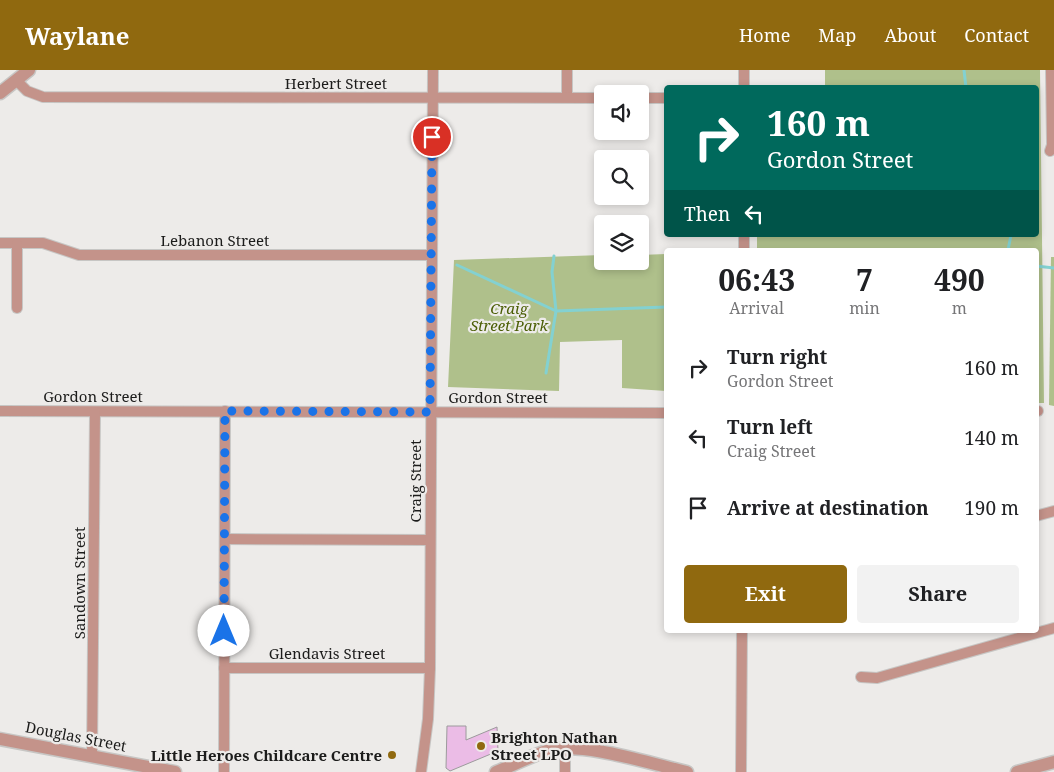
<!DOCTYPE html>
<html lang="en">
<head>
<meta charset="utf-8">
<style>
	body { margin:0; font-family:"Noto Serif",serif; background:#f2f2f2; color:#202124; height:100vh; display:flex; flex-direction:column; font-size:19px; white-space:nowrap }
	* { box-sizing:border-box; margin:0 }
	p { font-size:16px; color:#757577 }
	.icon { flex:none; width:28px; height:28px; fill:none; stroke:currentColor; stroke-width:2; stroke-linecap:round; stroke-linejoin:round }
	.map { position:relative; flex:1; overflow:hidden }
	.panel { position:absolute; left:664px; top:178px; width:375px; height:385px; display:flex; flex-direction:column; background:#fff; border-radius:5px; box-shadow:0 2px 8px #0003 }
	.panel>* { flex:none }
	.hud { position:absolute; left:664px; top:15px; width:375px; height:152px; border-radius:5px; box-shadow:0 2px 8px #0003; background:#00695c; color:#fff; overflow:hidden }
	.controls { position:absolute; left:594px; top:15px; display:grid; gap:10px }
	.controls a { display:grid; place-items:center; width:55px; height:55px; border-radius:5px; background:#fff; box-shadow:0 2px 8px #0003; font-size:25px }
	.pin { position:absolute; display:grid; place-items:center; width:42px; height:42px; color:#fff; margin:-21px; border:2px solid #fff; border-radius:50%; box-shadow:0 1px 5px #0007 }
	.me { position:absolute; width:55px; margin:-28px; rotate:0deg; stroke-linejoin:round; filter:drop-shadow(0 0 4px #0008) }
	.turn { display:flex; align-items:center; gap:18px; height:105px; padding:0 20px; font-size:22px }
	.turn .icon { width:65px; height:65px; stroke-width:2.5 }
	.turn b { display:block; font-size:35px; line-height:42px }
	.then { display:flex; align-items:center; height:48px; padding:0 20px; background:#0003; gap:10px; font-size:19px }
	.eta { display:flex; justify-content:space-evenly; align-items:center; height:85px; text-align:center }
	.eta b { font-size:30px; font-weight:700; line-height:35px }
	.button { display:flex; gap:10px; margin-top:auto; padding:10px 20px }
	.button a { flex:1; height:58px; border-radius:5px; background:#90690f; color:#fff; font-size:20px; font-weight:700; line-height:58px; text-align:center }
	.button a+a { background:#f2f2f2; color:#202124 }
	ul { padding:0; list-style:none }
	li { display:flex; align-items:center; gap:15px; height:70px; padding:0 20px }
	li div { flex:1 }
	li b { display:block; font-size:19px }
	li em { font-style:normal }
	header { display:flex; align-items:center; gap:30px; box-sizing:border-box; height:70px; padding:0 25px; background:#90690f; color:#fff }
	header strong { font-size:24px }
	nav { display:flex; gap:28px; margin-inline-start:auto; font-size:18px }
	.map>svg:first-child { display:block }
	.green { fill:#afc08b }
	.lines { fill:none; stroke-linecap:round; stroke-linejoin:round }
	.stream { stroke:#83d1d1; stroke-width:3 }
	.building { fill:#ebbce6; stroke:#9c9a9c }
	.minor-casing { stroke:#c7c6c4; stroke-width:12 }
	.tertiary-casing { stroke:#c7c6c4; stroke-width:15 }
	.minor { stroke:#c4938a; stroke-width:10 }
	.tertiary { stroke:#c4938a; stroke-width:12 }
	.route { stroke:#1a73e8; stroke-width:9; stroke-dasharray:0 16.2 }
	.poi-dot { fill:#90690f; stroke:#edebe9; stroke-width:2 }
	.labels { text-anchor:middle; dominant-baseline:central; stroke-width:4.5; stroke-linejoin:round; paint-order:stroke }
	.street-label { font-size:15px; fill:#1c1c1b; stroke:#edebe9 }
	.park-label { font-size:15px; font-style:italic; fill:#4b5e05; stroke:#edebe9 }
	.poi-label { font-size:15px; font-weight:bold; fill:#1c1c1b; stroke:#edebe9; text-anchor:start }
</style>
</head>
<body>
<header>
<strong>Waylane</strong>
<nav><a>Home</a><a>Map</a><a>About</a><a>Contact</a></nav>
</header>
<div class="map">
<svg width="1054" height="702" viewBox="0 0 1054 702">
	<rect width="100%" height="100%" fill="#edebe9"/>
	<!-- green -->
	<g class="green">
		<polygon points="825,0 1040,0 1044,333 1036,333 1036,180 757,180 757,165 1036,165 1036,18 825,17"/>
		<polygon points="666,184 666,321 622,318 622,270 560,272 559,321 448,317 454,190 602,185 602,191 640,191 640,185"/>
		<polygon points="1051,187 1054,187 1054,336 1049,335"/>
	</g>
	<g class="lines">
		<!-- stream -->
		<g class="stream">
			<polyline points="964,0 966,18"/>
			<polyline points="1008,180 1011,165"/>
			<polyline points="457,195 556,241 666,237"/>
			<polyline points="1036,196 1054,198"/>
			<polyline points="546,303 556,241 552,202 554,186"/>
		</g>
	</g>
	<!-- building -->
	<polygon class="building" points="447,656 466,656 466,670 497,657 498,681 450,701 446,698"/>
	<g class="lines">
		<!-- minor casing -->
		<g class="minor-casing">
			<g id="minor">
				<polyline points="567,0 567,27"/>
				<polyline points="744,0 744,18"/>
				<polyline points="16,10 27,21 43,27 602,28"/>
				<polyline points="640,28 666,28"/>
				<polyline points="1050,81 1052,75 1051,0"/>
				<polyline points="0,173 43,173 79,185 431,185"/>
				<polyline points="744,180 744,165"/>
				<polyline points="17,238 17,174"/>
				<polyline points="0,341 666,343"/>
				<polyline points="1036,341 1038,341"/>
				<polyline points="1036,446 1054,441"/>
				<polyline points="225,469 430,470"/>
				<polyline points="224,598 430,598"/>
				<polyline points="861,607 877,608 1054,558"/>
				<polyline points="565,678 565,702"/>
				<polyline points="92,686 95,342"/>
				<polyline points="224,702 225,341"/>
				<polyline points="421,702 428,649 430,598 433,0"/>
				<polyline points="741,702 742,560"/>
			</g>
		</g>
		<!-- tertiary casing -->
		<g class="tertiary-casing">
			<g id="tertiary">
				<polyline points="0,23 29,0"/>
				<polyline points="0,669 175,702"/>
				<path d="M496 702C514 695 532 685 550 680 587 672 650 694 687 702"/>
				<polyline points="1017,702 1054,692"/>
			</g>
		</g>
		<!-- minor -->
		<use href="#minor" class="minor"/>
		<!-- tertiary -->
		<use href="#tertiary" class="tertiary"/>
	</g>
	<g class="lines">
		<!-- route -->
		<polyline class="route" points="224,561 225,341 430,342 432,67"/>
	</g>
	<!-- markers -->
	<g class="poi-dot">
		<circle cx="481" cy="676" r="5"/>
		<circle cx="392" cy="685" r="5"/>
	</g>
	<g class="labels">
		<!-- street labels -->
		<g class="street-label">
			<text x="336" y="13">Herbert Street</text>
			<text x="215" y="170">Lebanon Street</text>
			<text x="93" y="326">Gordon Street</text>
			<text x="498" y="327">Gordon Street</text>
			<text transform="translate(415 411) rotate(-90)">Craig Street</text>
			<text transform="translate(79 513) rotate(-90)">Sandown Street</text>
			<text x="327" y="583">Glendavis Street</text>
			<text transform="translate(76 666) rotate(11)">Douglas Street</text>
		</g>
		<!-- park labels -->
		<g class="park-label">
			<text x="509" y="238">Craig<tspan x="509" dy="17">Street Park</tspan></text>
		</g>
		<!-- poi labels -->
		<g class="poi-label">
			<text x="491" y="667">Brighton Nathan<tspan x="491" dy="17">Street LPO</tspan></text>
			<text x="382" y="685" text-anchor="end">Little Heroes Childcare Centre</text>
		</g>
	</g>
</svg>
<div class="controls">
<a><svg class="icon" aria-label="sound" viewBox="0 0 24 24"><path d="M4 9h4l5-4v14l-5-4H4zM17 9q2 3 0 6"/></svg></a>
<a><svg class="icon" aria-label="search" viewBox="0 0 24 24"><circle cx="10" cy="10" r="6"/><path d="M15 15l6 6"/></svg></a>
<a><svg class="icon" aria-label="layers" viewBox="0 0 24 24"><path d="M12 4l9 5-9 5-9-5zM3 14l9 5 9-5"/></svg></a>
</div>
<div class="pin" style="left:432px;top:67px;background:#d93025"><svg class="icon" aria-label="arrive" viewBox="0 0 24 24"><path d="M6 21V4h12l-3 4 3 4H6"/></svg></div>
<svg class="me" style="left:224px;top:561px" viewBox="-20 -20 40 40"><circle r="19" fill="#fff"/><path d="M0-13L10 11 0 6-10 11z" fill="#1a73e8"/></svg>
<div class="hud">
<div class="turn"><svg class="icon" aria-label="right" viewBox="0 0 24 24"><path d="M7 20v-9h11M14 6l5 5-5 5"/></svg><div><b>160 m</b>Gordon Street</div></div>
<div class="then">Then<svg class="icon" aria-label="left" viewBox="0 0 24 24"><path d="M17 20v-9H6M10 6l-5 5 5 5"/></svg></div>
</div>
<section class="panel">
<div class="eta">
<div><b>06:43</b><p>Arrival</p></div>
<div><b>7</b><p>min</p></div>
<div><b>490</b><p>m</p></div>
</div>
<ul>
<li><svg class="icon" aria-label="right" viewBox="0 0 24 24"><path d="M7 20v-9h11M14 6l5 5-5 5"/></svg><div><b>Turn right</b><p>Gordon Street</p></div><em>160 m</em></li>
<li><svg class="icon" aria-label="left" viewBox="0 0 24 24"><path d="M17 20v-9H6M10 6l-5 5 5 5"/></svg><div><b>Turn left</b><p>Craig Street</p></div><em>140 m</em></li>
<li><svg class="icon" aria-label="arrive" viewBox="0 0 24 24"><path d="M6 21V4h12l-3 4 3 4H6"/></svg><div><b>Arrive at destination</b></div><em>190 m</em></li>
</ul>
<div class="button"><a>Exit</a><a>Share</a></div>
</section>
</div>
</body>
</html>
